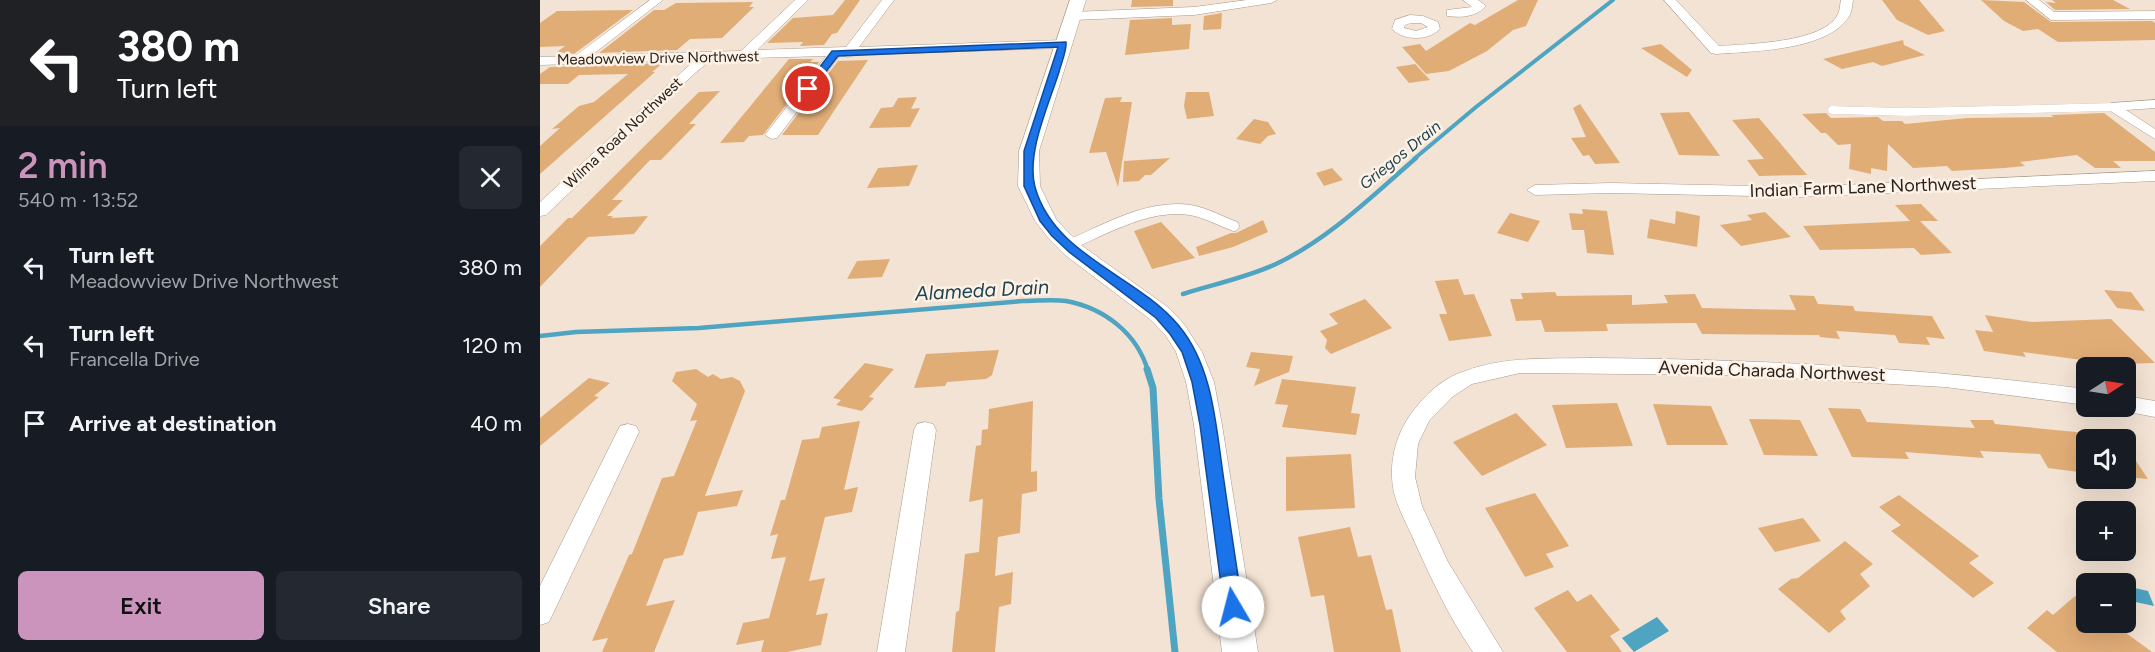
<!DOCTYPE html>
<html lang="en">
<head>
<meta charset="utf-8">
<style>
	body { margin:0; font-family:Figtree,sans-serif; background:#242831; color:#f1f3f6; height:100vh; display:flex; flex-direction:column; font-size:22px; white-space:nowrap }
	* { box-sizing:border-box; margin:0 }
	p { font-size:20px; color:#9ea1a6 }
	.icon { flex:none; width:33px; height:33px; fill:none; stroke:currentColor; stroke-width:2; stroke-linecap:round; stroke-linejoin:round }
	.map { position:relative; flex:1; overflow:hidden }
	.side { display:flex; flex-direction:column; background:#171b24; width:540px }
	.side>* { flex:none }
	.banner { background:#202124; color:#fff; overflow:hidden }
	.needle { width:39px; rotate:78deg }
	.controls { position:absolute; left:1536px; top:357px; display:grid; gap:12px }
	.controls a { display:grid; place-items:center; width:60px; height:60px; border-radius:9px; background:#171b24; box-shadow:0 6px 24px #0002; font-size:30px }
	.pin { position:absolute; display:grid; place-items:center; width:51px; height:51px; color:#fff; margin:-26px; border:3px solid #fff; border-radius:50%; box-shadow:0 2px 6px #0007 }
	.me { position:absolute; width:66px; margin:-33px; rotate:352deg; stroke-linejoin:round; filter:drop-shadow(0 0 4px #0008) }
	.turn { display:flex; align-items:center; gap:21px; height:126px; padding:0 18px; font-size:27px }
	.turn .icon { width:78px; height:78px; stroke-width:2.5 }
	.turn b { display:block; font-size:42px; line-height:51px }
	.round { display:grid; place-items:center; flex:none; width:63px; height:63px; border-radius:9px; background:#242831 }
	.overview { display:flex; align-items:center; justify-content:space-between; height:102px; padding:0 18px }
	h1 { font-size:36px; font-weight:600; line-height:45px; color:#cb94bc }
	.action { display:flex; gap:12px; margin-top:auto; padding:12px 18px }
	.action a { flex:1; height:69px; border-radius:9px; background:#cb94bc; color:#111; font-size:24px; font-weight:600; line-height:69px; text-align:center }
	.action a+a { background:#242831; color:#f1f3f6 }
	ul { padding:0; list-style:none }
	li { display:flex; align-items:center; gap:18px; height:78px; padding:0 18px }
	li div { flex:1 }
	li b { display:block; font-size:22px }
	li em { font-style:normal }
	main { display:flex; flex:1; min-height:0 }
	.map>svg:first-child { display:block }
	.water { fill:#4fa4c2 }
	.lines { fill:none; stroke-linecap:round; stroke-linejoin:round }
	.stream-far2 { stroke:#4fa4c2; stroke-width:4 }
	.stream-far1 { stroke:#4fa4c2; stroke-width:4.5 }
	.stream { stroke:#4fa4c2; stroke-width:7 }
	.building { fill:#e1ad77 }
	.service-far1-casing { stroke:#a99a8c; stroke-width:8 }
	.service-casing { stroke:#a99a8c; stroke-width:11 }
	.minor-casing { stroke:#a99a8c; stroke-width:1 }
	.tertiary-casing { stroke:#a99a8c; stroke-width:1 }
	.service-far1 { stroke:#fff; stroke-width:8 }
	.service { stroke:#fff; stroke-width:10 }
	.minor { fill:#fff; fill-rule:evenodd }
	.tertiary { fill:#fff; fill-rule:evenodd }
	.route { fill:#1a73e8; stroke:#114b97; stroke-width:1.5 }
	.labels { text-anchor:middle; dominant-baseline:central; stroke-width:5; stroke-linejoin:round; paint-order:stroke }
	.far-street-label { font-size:15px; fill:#29231e; stroke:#fef1e5 }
	.far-water-label { font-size:16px; font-style:italic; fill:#1e4452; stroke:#fef1e5 }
	.street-label { font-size:18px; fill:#29231e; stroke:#fef1e5 }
	.water-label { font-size:20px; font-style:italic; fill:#1e4452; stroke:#fef1e5 }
</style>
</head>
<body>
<main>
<section class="side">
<div class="banner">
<div class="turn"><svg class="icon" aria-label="left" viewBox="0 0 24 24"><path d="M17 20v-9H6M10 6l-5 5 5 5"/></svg><div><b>380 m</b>Turn left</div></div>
</div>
<div class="overview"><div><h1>2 min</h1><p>540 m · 13:52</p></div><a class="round"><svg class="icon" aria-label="close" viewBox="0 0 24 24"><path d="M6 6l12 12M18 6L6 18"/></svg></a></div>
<ul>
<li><svg class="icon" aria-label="left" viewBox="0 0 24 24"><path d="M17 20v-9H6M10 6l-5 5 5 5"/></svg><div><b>Turn left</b><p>Meadowview Drive Northwest</p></div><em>380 m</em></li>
<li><svg class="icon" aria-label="left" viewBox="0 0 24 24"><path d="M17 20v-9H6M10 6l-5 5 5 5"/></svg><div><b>Turn left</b><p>Francella Drive</p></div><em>120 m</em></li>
<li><svg class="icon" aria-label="arrive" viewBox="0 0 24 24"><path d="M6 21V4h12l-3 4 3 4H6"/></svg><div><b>Arrive at destination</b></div><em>40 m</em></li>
</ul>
<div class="action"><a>Exit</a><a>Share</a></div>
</section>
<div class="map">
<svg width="1615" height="652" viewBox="0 0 1615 652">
	<rect width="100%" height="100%" fill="#f3e3d4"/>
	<!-- water -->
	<g class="water">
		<polygon points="1586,586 1608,591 1614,606 1586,600"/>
		<polygon points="1117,617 1129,631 1094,652 1082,638"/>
	</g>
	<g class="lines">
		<!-- stream-far2 -->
		<polyline class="stream-far2" points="874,159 936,107 1073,0"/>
		<!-- stream-far1 -->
		<g class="stream-far1">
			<path d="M643 294C674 284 706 278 736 264 789 239 832 196 876 158"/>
			<path d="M0 336 36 332 159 328 483 301C497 301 512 299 526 301 564 308 597 333 608 371"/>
		</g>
		<!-- stream -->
		<polyline class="stream" points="607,369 613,388 619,499 635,652"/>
	</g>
	<!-- building -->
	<g class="building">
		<polygon points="305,0 320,0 297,33 292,34 284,45 260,46 263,42 227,43 253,18 293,15"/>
		<polygon points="592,0 633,0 633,6 591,7"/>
		<polygon points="978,0 998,0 986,26 973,30 947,51 909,71 886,74 862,47 880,44 886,51 930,23 935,25"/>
		<polygon points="1342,0 1379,0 1405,31 1388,35 1357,20"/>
		<polygon points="1441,0 1484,2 1511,22 1612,21 1615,23 1615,40 1518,42 1498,29 1483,31 1464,21"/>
		<polygon points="1512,0 1573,0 1590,9 1515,10 1506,2 1516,3"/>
		<polygon points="213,2 209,7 214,7 182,38 150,39 137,50 59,53 114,10 124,10 136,3"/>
		<polygon points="93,10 34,54 17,52 25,46 0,47 0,23 17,11"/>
		<polygon points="682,13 681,29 663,30 664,16"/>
		<polygon points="632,18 632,25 651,24 649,49 585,55 590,20"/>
		<polygon points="1363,40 1364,45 1385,55 1342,66 1333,62 1302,69 1283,59"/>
		<polygon points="1121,44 1152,70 1147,77 1101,48"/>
		<polygon points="249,59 273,59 270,62 279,62 223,135 209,136 204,142 180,143"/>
		<polygon points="328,60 278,135 242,135 298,61"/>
		<polygon points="123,63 112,72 115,72 0,174 0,146 20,128 12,129 39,106 54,102 88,74 39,75 28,84 0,84 0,74 10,67"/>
		<polygon points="875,64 890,80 869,83 856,67"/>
		<polygon points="180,91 149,124 156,124 121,160 110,160 72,200 83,200 67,216 73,216 71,218 108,216 94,234 48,237 0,287 0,246 28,218 32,218 159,92"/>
		<polygon points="646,92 669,92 674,116 647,119 644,106"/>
		<polygon points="377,97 371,109 380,108 370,127 329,128 341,108 353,107 358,98"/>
		<polygon points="582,97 580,102 592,102 578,187 566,152 549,153 565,98"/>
		<polygon points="1040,104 1080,163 1055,164 1049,155 1043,156 1031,138 1046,137 1033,108"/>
		<polygon points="1149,112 1180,156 1139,155 1120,113"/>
		<polygon points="1286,113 1291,118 1338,117 1343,121 1362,121 1365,124 1427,118 1514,117 1511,115 1564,113 1615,152 1615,161 1573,161 1581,168 1555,168 1537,155 1480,162 1485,166 1464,168 1412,171 1407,166 1373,168 1348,144 1347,171 1331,168 1331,174 1309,169 1311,144 1298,145 1286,133 1281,133 1262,114"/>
		<polygon points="1219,118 1267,175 1219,176 1207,160 1224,159 1192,120"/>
		<polygon points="714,119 728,122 736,134 728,136 720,144 696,139"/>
		<polygon points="630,158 611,175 605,175 599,181 583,182 584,161"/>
		<polygon points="378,165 369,186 327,188 338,168"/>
		<polygon points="792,168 803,180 784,186 776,173"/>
		<polygon points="1381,204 1398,221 1380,221 1412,253 1381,255 1374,248 1280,250 1263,226 1370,221 1355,205"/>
		<polygon points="1042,209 1067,211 1074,255 1047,253 1044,230 1032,230 1029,213 1043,214"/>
		<polygon points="1136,211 1160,216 1157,247 1107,238 1110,219 1135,224"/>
		<polygon points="1225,212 1251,237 1201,246 1180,225 1212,220 1207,215"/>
		<polygon points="970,213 1000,221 988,242 957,233"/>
		<polygon points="723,220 728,232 693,247 659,256 656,247 691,233 696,233"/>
		<polygon points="621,222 655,258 612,269 594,231"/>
		<polygon points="350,259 342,277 307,279 317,261"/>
		<polygon points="918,279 924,295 934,294 952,336 909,341 899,314 907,314 895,281"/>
		<polygon points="1564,290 1591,292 1605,311 1577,308"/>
		<polygon points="1015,292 1017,296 1092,295 1092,305 1128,303 1124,295 1155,294 1162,308 1256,310 1249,295 1274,296 1278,304 1313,306 1315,311 1392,316 1405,339 1386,337 1390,345 1359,343 1355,335 1296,331 1300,339 1280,337 1279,335 1162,334 1156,323 1066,324 1068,331 1005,332 1001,320 976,321 970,299 983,299 981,293"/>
		<polygon points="825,299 852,328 791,354 785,348 787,340 780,331 798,324 789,314"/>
		<polygon points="1445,315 1492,322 1571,319 1615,363 1546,365 1542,360 1483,352 1486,357 1444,351 1435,330 1453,332"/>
		<polygon points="459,350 452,375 446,379 407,382 405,386 374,388 386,354"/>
		<polygon points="711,352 753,356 749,372 714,386 720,369 706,367"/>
		<polygon points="325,363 354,369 329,397 334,398 322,411 296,405 301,400 293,398"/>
		<polygon points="156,369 168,377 173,374 181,379 192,377 200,381 205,391 165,496 203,490 197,506 158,512 143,555 124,559 106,606 135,600 114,652 62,652 68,638 52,641 89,555 92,554 122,478 134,476 157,420 150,421 157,404 132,381 136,372"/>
		<polygon points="49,378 70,383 54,396 59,397 0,446 0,418"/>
		<polygon points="742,379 816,387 811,413 820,414 816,435 742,427 748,405 735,404"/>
		<polygon points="493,401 491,472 497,471 497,491 482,494 480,533 458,537 455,576 473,572 471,604 459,607 455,652 412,652 416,612 419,611 425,554 439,552 443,499 429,502 436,446 441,445 442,430 448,429 449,409"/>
		<polygon points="1077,403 1093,446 1026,448 1012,405"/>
		<polygon points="1113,404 1171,406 1188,445 1127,445"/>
		<polygon points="1288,408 1320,409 1327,422 1435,428 1430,420 1453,420 1455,424 1546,433 1546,473 1508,468 1500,454 1440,451 1444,458 1365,452 1369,459 1312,457"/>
		<polygon points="976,413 1007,445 942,476 913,442"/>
		<polygon points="1209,419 1260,420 1278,456 1224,455"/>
		<polygon points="320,421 304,490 318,487 312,512 285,517 269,581 285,578 276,615 288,613 281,645 247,652 221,652 224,640 196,645 203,623 229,618 246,557 231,559 238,534 230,536 241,500 245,500 262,440 279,438 282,427"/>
		<polygon points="1586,446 1608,479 1586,477"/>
		<polygon points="811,454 815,508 746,511 746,457"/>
		<polygon points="995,493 1029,546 1006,554 1014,567 985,577 945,508"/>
		<polygon points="1359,495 1439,556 1429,563 1454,583 1433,598 1351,531 1361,525 1339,507"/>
		<polygon points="1263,518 1281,541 1235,552 1218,528"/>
		<polygon points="810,527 818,557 831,555 846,610 852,609 861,652 794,652 784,595 771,597 758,537"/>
		<polygon points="1305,541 1333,564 1320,574 1330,586 1300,611 1306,619 1289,633 1238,589 1251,579 1258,578"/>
		<polygon points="1028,590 1037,602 1051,594 1080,630 1070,636 1082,652 1027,652 994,608"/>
		<polygon points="1535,596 1546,604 1546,622 1571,622 1612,652 1517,652 1487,628 1507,610 1513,615"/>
	</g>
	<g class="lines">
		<!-- service-far1 casing -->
		<g class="service-far1-casing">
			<polyline id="service-far1" points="1292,110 1366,112 1571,107"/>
		</g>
		<!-- service casing -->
		<g class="service-casing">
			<path id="service" d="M529 245C566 229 608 204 650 210 665 212 680 221 694 226"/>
		</g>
		<!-- minor casing -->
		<g class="minor-casing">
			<g id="minor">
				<polygon points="110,0 123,0 52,55 201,51 255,0 268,0 217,50 306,47 342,0 354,0 319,47 523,40 529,44 523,48 313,55 308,57 300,55 237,138 232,139 225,135 286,56 172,59 155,73 6,215 0,216 0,202 155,60 0,65 0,57 35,56"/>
				<polygon points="707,0 737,0 731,3 654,15 533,20 527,16 533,12 654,7"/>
				<path d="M923 0H938L946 6C937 17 920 18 907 16V10L932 7Z"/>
				<path d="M1124 0H1136L1179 46C1207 44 1285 43 1298 14 1300 10 1300 4 1301 0H1313C1312 6 1312 13 1308 18 1285 51 1213 51 1176 54L1171 53Z"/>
				<polygon points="1486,0 1499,0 1514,12 1615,11 1615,19 1511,20"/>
				<path d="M870 15 883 16 898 22 900 29C888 41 864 41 852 29L855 20ZM871 23H881L888 27 876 31 864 28 865 25Z"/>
				<polygon points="1615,100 1615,108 1586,110 1615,129 1615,139 1564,107 1571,103"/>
				<polygon points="1615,171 1615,181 1258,197 1071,193 995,195 987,190 995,185 1071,183 1258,187"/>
				<path d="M1051 358C1217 359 1381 368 1546 389V405L1405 387 1193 375 980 373 932 384 912 397 889 421 878 444 875 477 882 506 908 562 963 652H933C908 616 890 576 872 536 863 516 852 498 852 476 851 450 861 424 878 405 890 390 906 377 925 371 966 356 1008 359 1051 358Z"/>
				<polygon points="1586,396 1615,401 1615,417 1578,410 1577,406 1586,406"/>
				<polygon points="385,422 393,424 396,430 365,652 337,652 374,430 377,424"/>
				<polygon points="88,424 96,426 99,432 9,622 0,625 0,586 80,426"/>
			</g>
		</g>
		<!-- tertiary casing -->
		<g class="tertiary-casing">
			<polygon id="tertiary" points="530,0 546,0 499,151 500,186 516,219 525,229 541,245 629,308 644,324 662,352 674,382 682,425 718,652 682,652 654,425 646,382 636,352 626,336 611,320 525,255 509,239 495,221 478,186 479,151"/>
		</g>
		<!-- service-far1 -->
		<use href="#service-far1" class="service-far1"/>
		<!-- service -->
		<use href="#service" class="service"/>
		<!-- minor -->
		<use href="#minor" class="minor"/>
		<!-- tertiary -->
		<use href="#tertiary" class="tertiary"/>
	</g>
	<!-- route -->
	<path class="route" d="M526 42C527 51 521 63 519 72 509 104 486 153 495 187 514 256 597 275 639 326 674 368 676 429 684 481 690 523 696 565 703 607L700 612 693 615 687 612 684 607 660 425 652 382 642 352 630 334 616 318 529 252 512 236 500 221 484 186V151L518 47 298 56 271 91 263 89 292 51H295Z"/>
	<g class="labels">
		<!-- far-street labels -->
		<g class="far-street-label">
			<text transform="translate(118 58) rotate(-1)">Meadowview Drive Northwest</text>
			<text transform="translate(83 133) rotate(-43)">Wilma Road Northwest</text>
		</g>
		<!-- far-water labels -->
		<g class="far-water-label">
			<text transform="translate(860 155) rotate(-39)">Griegos Drain</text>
		</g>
		<!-- street labels -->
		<g class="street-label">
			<text transform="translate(1323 187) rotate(-2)">Indian Farm Lane Northwest</text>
			<text transform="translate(1232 371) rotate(2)">Avenida Charada Northwest</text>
		</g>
		<!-- water labels -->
		<g class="water-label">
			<text transform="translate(442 290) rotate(-3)">Alameda Drain</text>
		</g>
	</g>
</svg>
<div class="controls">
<a><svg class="needle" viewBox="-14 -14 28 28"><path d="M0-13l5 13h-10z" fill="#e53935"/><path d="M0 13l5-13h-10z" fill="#9ea1a6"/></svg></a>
<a><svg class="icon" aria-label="sound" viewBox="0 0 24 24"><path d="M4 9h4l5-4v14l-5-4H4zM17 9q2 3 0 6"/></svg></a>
<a>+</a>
<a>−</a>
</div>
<div class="pin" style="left:268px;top:89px;background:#d93025"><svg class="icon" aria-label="arrive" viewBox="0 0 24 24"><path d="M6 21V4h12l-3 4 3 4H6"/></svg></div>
<svg class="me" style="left:693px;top:607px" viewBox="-20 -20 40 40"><circle r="19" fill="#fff"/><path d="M0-13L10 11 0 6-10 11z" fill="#1a73e8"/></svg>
</div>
</main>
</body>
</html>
